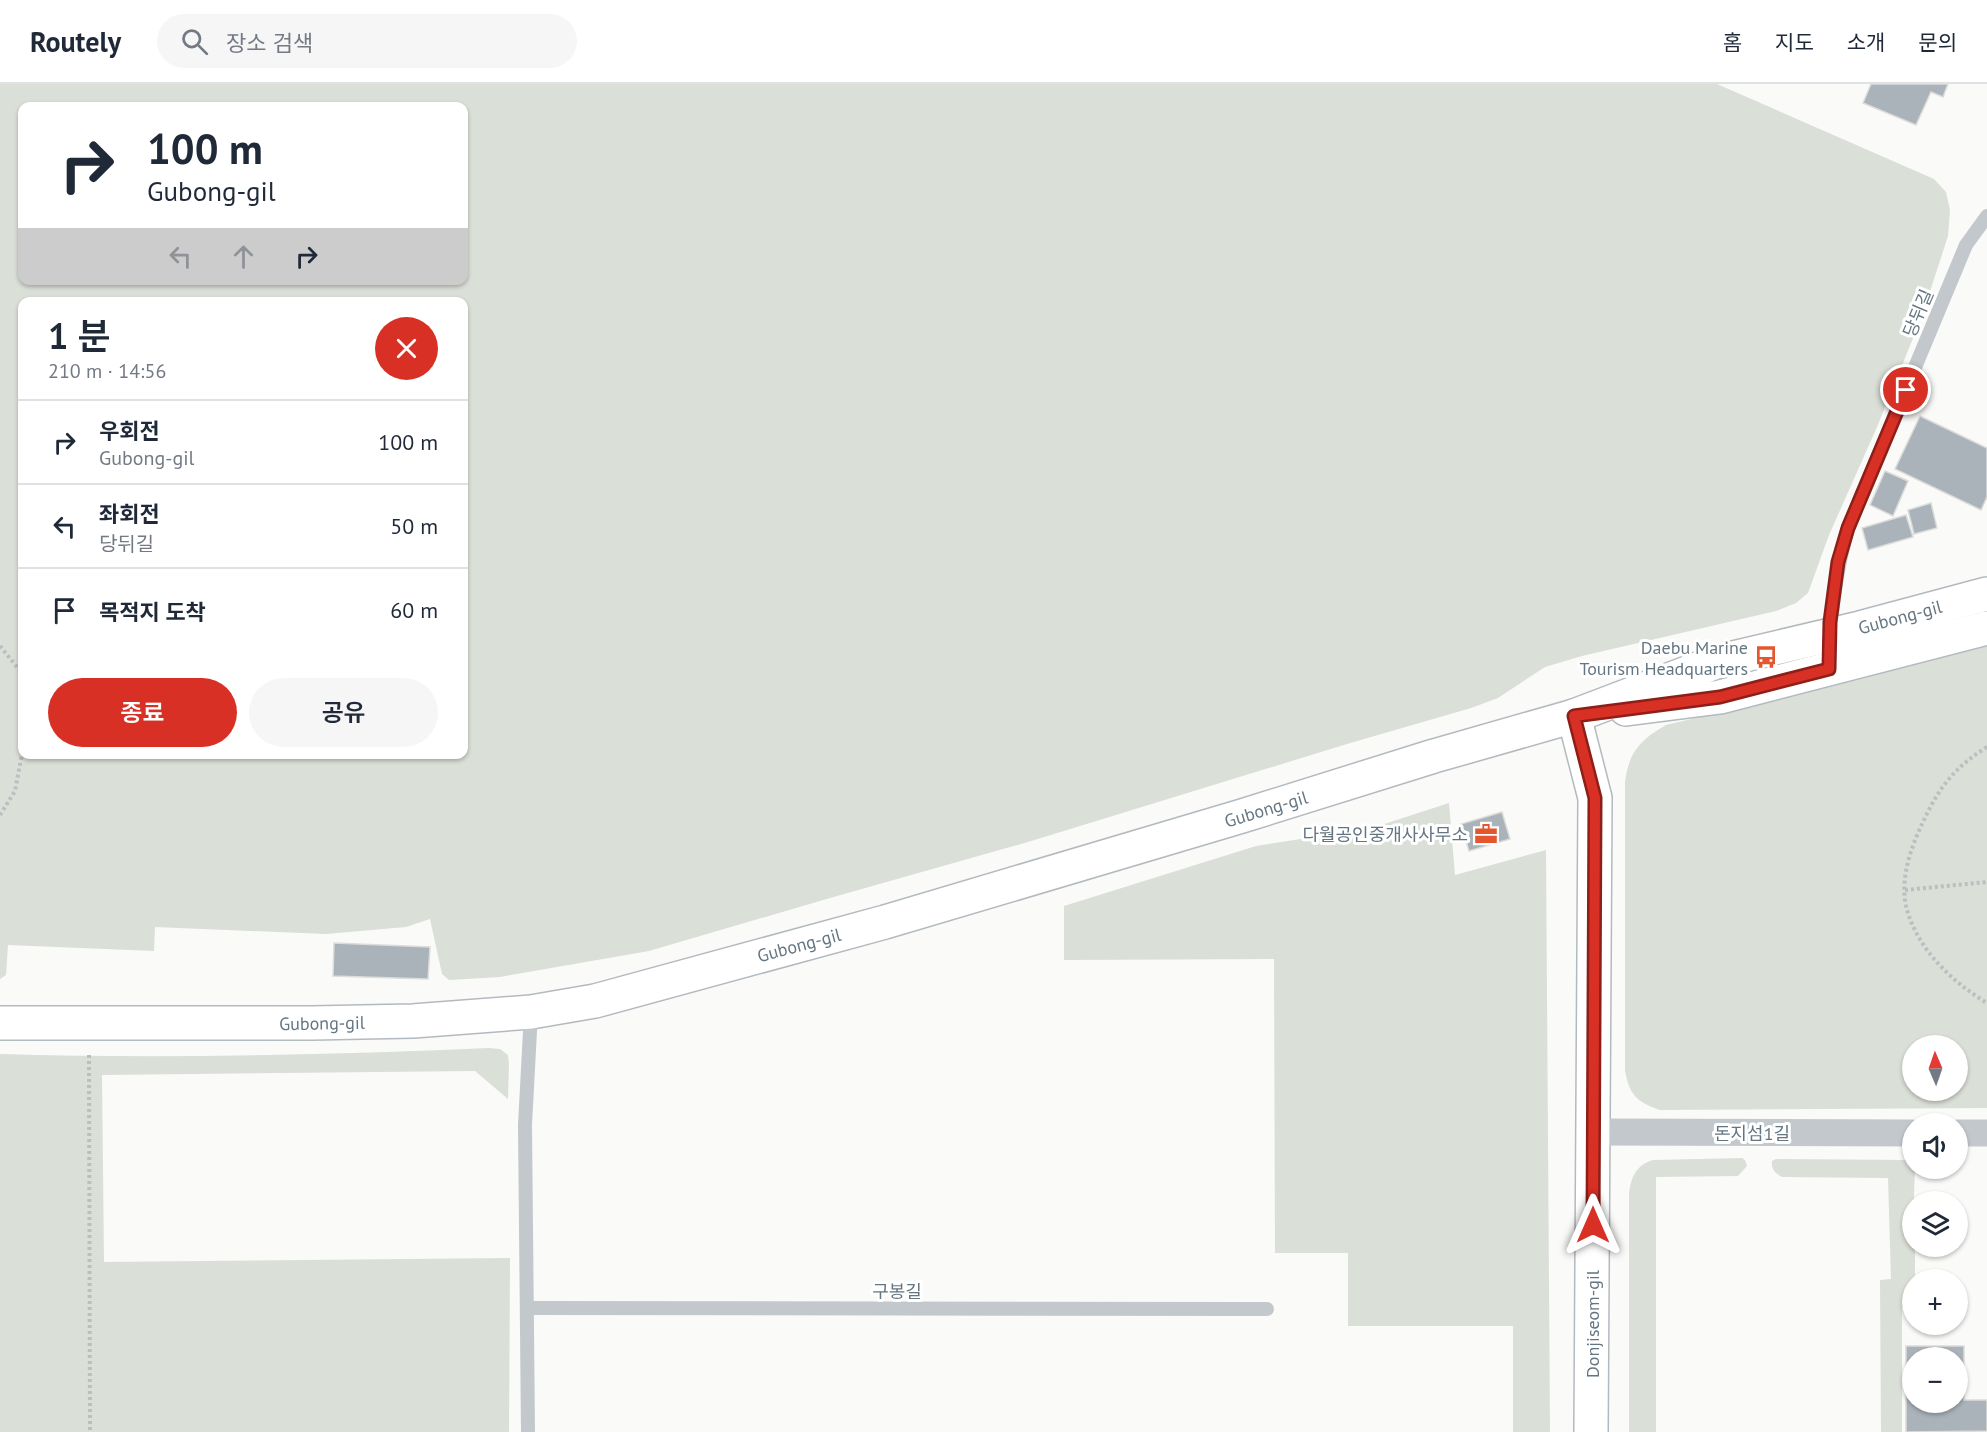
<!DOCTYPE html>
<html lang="ko">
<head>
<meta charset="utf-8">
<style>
	body { margin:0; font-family:"PT Sans","Noto Sans KR",sans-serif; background:#f6f6f7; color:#1f2937; height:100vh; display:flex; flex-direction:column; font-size:22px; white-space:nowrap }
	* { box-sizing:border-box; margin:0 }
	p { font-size:20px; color:#747a83 }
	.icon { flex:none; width:33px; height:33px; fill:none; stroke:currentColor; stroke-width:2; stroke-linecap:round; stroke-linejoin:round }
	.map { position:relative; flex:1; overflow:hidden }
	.sheet { position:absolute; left:18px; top:213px; width:450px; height:462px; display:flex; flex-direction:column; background:#fff; border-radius:12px; box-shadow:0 2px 4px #0004 }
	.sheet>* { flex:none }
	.top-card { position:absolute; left:18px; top:18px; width:450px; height:183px; border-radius:12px; box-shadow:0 2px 4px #0004; background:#fff; color:#1f2937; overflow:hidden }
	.needle { width:39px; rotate:358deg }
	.controls { position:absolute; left:1902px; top:951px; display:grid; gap:12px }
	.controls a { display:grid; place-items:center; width:66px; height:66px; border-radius:50%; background:#fff; box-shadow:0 2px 4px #0004; font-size:30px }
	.pin { position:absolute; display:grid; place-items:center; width:51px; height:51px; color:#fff; margin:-26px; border:3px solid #fff; border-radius:50%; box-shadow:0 2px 6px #0007 }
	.me { position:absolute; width:66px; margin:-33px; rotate:0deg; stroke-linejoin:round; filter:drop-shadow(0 0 4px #0008) }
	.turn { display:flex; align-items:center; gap:21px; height:126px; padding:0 30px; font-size:27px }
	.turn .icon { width:78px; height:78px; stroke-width:2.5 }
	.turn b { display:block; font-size:42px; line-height:51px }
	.lanes { display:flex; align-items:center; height:57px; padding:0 30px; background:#0003; justify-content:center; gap:30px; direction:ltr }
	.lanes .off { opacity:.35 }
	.round { display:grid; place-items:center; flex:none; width:63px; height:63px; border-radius:32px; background:#f6f6f7 }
	.overview { display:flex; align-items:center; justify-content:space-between; height:102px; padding:0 30px }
	h1 { font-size:36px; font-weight:600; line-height:45px }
	.action { display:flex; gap:12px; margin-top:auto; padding:12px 30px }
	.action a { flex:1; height:69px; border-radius:36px; background:#d93025; color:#fff; font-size:24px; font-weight:600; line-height:69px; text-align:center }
	.action a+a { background:#f6f6f7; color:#1f2937 }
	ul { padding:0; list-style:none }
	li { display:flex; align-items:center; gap:18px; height:84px; padding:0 30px; border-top:2px solid #e0e1e3 }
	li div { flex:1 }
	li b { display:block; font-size:22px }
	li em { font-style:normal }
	header { display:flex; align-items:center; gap:36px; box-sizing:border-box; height:84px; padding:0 30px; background:#fff; border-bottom:2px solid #e0e1e3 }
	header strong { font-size:28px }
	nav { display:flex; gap:33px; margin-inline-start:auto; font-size:21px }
	.search { width:420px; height:54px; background:#f6f6f7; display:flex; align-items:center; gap:15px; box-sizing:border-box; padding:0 21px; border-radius:33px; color:#747a83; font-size:22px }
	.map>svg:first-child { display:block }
	.green { fill:#dadfd7; fill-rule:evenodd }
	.building { fill:#aab3b9; stroke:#dcdcda; stroke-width:1.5; fill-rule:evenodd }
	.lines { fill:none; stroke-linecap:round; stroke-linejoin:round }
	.secondary-casing { stroke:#b3babf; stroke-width:36 }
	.path { stroke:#bbbfc2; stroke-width:4; stroke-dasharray:3 3; stroke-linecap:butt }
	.lane { stroke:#c3c8cc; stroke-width:14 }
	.street { stroke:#c3c8cc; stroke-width:27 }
	.secondary { stroke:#fff; stroke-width:33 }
	.route-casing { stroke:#8d1f18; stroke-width:15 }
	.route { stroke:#d93025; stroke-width:10 }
	.labels { text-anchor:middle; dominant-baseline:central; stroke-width:6; stroke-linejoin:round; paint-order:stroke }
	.street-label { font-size:18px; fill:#657683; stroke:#fff }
	.poi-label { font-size:18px; fill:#657683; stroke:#fff; text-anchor:end }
</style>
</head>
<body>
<header>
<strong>Routely</strong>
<div class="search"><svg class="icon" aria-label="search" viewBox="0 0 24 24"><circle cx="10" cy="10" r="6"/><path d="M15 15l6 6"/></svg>장소 검색</div>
<nav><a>홈</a><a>지도</a><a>소개</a><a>문의</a></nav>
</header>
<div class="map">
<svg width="1987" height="1348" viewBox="0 0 1987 1348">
	<rect width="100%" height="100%" fill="#fafaf8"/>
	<!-- green -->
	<g class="green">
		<path d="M0 0H1717L1934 95 1946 108 1950 126 1948 152 1922 232 1877 343 1829 451 1808 509 1796 519 1776 527 1582 572 1545 583 1498 614 1471 624 1347 660 1028 758 837 812 649 867 500 893 449 896 442 890 430 835 406 843 326 850 155 843 154 867 8 861 6 891 0 895ZM464 22V196H22V22ZM22 218H464V670H22Z"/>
		<path d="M1987 559V1024L1660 1026C1637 1018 1629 1011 1625 986V698C1629 668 1640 656 1666 641L1814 606ZM1912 962H1958V1006H1912Z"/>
		<polygon points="1449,719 1455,791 1546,766 1550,1348 1513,1348 1513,1242 1348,1242 1348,1169 1275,1169 1274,875 1064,876 1064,822 1256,762 1372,744"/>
		<path d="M489 964 500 965 508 971 509 980 508 1015 475 987 102 991 104 1178 510 1174 509 1348H0V970C163 975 326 971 489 964Z"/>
		<path d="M1742 1074 1745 1076 1747 1082 1738 1092 1656 1093V1348H1629V1110C1631 1093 1636 1081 1653 1076Z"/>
		<path d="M1776 1075 1912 1076V1084L1915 1085 1912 1162 1915 1163V1195L1912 1196V1224H1902V1348H1881L1880 1196 1891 1195 1888 1094 1782 1093C1775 1089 1771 1085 1772 1077Z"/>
	</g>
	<!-- building -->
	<g class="building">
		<polygon points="1871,0 1948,0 1943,13 1931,8 1916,41 1863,19"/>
		<polygon points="1920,332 1987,364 1987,413 1981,426 1895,385"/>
		<polygon points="1885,387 1908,397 1893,432 1870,421"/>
		<polygon points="1931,419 1937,444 1914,450 1908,426"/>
		<polygon points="1906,431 1913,453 1868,466 1862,444"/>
		<polygon points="1502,728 1510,755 1469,767 1461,740"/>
		<polygon points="334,859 430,863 428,895 333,892"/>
		<path d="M1906 1262H1964V1316H1987V1347L1906 1348ZM1912 1274H1958V1318H1912Z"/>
	</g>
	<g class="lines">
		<!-- secondary casing -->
		<g class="secondary-casing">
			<g id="secondary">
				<polyline points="1626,625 1720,613 1987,544"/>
				<polyline points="1574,632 1595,714 1591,1348"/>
				<polyline points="0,939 312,939 413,937 531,928 595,917 885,838 1242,732 1434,672 1574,632 1716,578 1860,544 1987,510"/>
			</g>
		</g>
		<!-- path -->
		<g class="path">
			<polyline points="0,562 21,588 22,607"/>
			<path d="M1987 663C1955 683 1939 703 1923 738 1911 763 1900 794 1906 822 1916 864 1952 898 1987 919"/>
			<polyline points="0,731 15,707 22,670"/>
			<polyline points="1905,806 1987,798"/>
			<polyline points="89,971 90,1348"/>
		</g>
		<!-- lane -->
		<g class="lane">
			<path d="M1830 550C1833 513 1838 479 1848 444L1966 161 1987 132"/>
			<polyline points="527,1224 1267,1225"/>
			<polyline points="528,1348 525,1041 531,928"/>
		</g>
		<!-- street -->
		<g class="street">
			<polyline points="1592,1048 1912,1049"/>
			<polyline points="1958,1049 1987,1049"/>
		</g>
		<!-- secondary -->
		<use href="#secondary" class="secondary"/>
	</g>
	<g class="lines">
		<!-- route casing -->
		<g class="route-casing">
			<polyline id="route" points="1593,1141 1595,714 1574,632 1720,613 1829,585 1830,538 1838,478 1848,444 1906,306"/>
		</g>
		<!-- route -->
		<use href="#route" class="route"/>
	</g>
	<!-- icons -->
	<defs>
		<g id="bus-bare" transform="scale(1.8)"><path d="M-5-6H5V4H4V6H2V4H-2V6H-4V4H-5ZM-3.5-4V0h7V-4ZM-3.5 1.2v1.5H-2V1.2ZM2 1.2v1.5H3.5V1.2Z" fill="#e4572e" stroke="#fff" stroke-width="2.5" paint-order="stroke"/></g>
		<g id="office-bare" transform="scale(1.8)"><path d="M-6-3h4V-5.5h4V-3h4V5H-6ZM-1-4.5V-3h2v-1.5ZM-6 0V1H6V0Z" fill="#e4572e" stroke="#fff" stroke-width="2.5" paint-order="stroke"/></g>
	</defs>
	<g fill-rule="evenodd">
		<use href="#bus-bare" x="1766" y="573"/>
		<use href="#office-bare" x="1486" y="750"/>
	</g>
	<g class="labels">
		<!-- street labels -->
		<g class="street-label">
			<text transform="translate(1918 229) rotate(-67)">당뒤길</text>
			<text transform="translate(1900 533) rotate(-15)">Gubong-gil</text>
			<text transform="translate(1266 725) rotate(-17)">Gubong-gil</text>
			<text transform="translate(799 861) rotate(-15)">Gubong-gil</text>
			<text transform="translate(322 939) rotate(-1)">Gubong-gil</text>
			<text x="1752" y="1049">돈지섬1길</text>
			<text x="897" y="1207">구봉길</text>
			<text transform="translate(1592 1240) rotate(-90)">Donjiseom-gil</text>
		</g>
		<!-- poi labels -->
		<g class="poi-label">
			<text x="1748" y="563">Daebu Marine<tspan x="1748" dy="21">Tourism Headquarters</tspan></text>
			<text x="1468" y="750">다월공인중개사사무소</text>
		</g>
	</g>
</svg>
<div class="controls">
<a><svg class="needle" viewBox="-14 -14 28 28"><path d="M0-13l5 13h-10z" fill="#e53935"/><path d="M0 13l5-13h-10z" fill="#747a83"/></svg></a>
<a><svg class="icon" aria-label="sound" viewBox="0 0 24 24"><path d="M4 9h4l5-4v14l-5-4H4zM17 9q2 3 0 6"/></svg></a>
<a><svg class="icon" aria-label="layers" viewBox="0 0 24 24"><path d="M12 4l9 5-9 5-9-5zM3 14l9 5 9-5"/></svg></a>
<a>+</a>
<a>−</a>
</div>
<div class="pin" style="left:1906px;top:306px;background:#d93025"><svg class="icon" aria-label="arrive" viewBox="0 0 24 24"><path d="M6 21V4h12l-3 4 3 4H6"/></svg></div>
<svg class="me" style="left:1593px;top:1141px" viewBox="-20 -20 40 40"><path d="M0-17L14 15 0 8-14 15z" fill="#d93025" stroke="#fff" stroke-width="4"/></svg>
<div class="top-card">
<div class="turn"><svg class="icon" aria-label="right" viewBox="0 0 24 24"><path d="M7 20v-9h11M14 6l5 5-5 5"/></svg><div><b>100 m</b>Gubong-gil</div></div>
<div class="lanes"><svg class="icon off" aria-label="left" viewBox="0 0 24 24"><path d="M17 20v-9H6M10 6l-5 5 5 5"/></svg><svg class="icon off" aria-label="ahead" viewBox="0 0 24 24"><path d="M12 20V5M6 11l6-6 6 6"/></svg><svg class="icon" aria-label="right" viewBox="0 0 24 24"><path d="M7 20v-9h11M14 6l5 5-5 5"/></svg></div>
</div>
<section class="sheet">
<div class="overview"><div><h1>1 분</h1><p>210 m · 14:56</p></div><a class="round" style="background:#d93025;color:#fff"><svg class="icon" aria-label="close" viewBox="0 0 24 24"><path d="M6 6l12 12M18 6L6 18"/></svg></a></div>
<ul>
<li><svg class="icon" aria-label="right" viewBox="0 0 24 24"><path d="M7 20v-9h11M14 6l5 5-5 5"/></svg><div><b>우회전</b><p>Gubong-gil</p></div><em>100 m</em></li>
<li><svg class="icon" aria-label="left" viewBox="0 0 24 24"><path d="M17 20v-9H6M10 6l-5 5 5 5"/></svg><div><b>좌회전</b><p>당뒤길</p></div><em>50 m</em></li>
<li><svg class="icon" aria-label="arrive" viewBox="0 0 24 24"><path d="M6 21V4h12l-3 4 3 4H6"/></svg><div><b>목적지 도착</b></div><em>60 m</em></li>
</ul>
<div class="action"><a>종료</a><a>공유</a></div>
</section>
</div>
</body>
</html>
